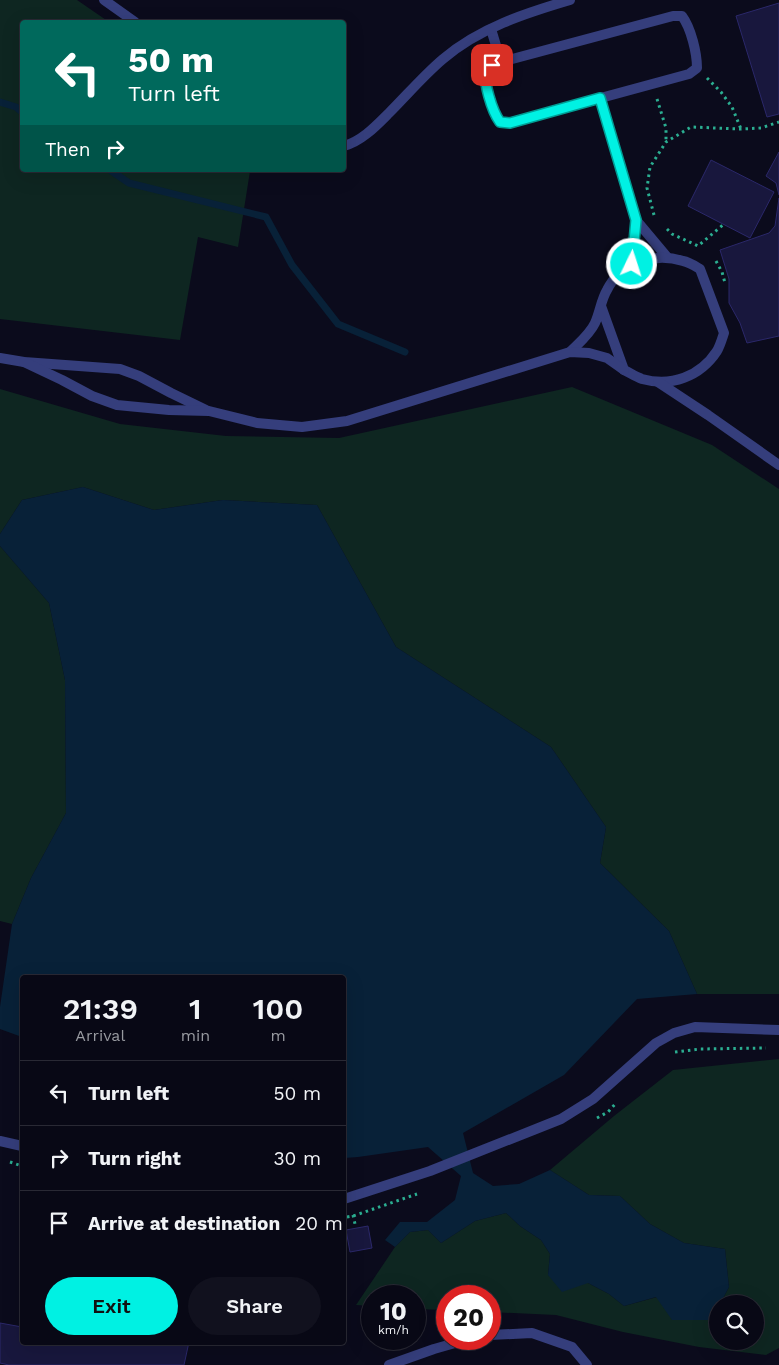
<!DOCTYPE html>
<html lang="en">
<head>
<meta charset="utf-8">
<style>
	body { margin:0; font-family:"Work Sans",sans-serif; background:#11111e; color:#f1f3f6; height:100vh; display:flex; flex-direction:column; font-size:19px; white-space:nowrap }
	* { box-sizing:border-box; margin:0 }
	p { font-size:16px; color:#989aa0 }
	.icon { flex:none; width:28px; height:28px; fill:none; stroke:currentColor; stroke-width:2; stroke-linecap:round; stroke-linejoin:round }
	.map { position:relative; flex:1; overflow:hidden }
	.side { position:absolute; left:20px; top:975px; width:326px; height:370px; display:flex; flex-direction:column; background:#080815; border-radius:5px; box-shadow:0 5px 20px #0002,0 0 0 1px #292934 }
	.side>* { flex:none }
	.hud { position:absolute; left:20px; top:20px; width:326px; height:152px; border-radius:5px; box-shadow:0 5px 20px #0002,0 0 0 1px #292934; background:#00695c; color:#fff; overflow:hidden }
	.controls { position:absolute; left:709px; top:1295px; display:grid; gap:10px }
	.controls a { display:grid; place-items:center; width:55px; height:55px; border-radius:50%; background:#080815; box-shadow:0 5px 20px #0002,0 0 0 1px #292934; font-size:25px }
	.speed { position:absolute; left:361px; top:1285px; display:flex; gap:10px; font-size:25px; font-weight:700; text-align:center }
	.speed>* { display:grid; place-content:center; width:65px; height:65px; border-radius:50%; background:#080815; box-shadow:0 5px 20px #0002,0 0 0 1px #292934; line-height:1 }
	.speed small { font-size:12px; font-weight:400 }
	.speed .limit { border:8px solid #d22; background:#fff; color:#111 }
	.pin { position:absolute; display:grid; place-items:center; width:42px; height:42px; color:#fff; margin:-21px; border-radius:10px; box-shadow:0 2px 8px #0006 }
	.me { position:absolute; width:55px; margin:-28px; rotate:4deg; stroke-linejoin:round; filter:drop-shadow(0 0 4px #0008) }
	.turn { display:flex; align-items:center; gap:18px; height:105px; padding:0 25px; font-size:22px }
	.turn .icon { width:65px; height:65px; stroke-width:2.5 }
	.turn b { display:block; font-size:35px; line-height:42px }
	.then { display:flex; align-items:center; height:48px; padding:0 25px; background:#0003; gap:10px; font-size:19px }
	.eta { display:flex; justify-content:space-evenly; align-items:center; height:85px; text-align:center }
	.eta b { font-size:30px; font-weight:600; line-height:35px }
	.cta { display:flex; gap:10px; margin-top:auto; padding:10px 25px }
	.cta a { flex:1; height:58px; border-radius:30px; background:#00f1e3; color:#111; font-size:20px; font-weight:600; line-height:58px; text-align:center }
	.cta a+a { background:#11111e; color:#f1f3f6 }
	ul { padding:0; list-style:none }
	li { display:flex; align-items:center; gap:15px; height:65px; padding:0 25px; border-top:1px solid #292934 }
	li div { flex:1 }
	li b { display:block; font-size:19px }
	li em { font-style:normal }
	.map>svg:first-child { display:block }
	.green { fill:#0e2621 }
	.water { fill:#082138 }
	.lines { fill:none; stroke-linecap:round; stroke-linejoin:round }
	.stream { stroke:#082138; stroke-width:7 }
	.building { fill:#18173d; stroke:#2b286a }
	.path { stroke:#2bae91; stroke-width:3; stroke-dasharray:2.5 4; stroke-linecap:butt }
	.lane { stroke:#353e7c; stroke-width:10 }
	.route-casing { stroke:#009d94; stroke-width:12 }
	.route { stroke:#00f1e3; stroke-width:9 }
</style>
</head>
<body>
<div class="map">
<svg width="779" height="1365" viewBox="0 0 779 1365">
	<rect width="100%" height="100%" fill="#0b0b1c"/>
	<!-- green -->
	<g class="green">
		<polygon points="0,0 77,0 109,22 22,22 22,170 250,171 238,247 198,237 180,340 0,319"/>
		<polygon points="572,387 712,445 779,489 779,994 697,994 669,931 600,863 606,827 551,747 396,647 317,505 223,500 154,510 83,487 22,500 0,534 0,389 120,424 226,436 339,438"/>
		<polygon points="0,546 49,603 65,680 66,813 31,878 12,924 0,921"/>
		<polygon points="779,1059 779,1348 766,1355 699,1347 623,1332 556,1315 490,1312 490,1296 448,1296 447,1310 415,1309 415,1296 372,1296 372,1306 356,1305 395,1247 410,1232 428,1230 441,1243 475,1221 506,1213 520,1226 541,1240 550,1254 548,1275 588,1283 609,1294 624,1306 657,1297 712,1320 717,1309 718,1341 755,1341 755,1304 720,1304 729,1287 725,1249 684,1243 650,1224 620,1196 589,1195 550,1170 614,1116 673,1070"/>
	</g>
	<!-- water -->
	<polygon class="water" points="83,487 154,510 223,500 317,505 396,647 551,747 606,827 600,863 669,931 697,994 637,999 564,1075 463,1133 473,1173 493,1186 519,1184 550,1170 589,1195 620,1196 650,1224 684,1243 725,1249 729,1287 720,1304 718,1304 717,1309 712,1320 672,1320 656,1297 624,1306 609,1294 588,1283 562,1292 548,1275 550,1254 541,1240 520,1226 506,1213 475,1221 441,1243 428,1230 410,1232 395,1247 385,1240 400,1222 427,1222 455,1200 461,1176 428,1147 358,1157 344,1158 344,978 22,978 22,1037 0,1029 0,1007 12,924 31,878 66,813 65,680 49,603 0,546 0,534 22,500"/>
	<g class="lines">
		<!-- stream -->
		<g class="stream">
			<polyline points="0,102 16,107 22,112"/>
			<polyline points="110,170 129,183 266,217 292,265 338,324 405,352"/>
		</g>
	</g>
	<!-- building -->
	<g class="building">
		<polygon points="779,3 779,114 767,117 736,16"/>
		<polygon points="779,152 779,195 776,183 766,176"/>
		<polygon points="711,160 774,192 750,238 688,206"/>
		<polygon points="779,198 779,336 747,343 740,323 729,303 729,279 720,250 769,233 775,226"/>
		<polygon points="368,1226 372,1248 350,1252 346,1230"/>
		<polygon points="0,1323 22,1327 22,1342 189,1342 184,1365 9,1365 0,1363"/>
	</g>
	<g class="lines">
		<!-- path -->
		<g class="path">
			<polyline points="707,78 721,92 732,107 741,129"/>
			<polyline points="657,99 666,128 666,142"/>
			<polyline points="654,215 647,188 650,167 666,142 691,127 741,129 761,128 779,122"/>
			<polyline points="667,229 672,234 698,246 724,224"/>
			<polyline points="716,261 722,272 725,283"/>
			<polyline points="675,1052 700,1049 766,1048"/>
			<polyline points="597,1118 608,1112 617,1102"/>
			<polyline points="10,1162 22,1166"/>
			<polyline points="353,1215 355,1224"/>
			<polyline points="347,1217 353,1216 417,1194"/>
		</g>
		<!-- lane -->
		<g class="lane">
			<polyline points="104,0 135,22"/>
			<path d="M673 16H682C691 28 697 53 697 68L689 74 509 123 500 122C492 111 483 82 486 68L501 62Z"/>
			<polyline points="491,29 501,62"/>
			<polyline points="600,98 636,220 632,264"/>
			<path d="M344 146C362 141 376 126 389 113 407 95 424 75 443 59 479 28 526 13 570 0"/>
			<polyline points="636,220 667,257"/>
			<path d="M570 352C579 343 590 334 595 323 600 312 601 300 607 290 621 262 655 252 683 261 689 262 695 266 700 269L724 333C722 339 720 346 717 351 700 377 671 387 642 379 636 377 630 373 624 370L601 306"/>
			<polyline points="0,358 24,362 120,369 139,376 171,393 206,410"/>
			<polyline points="24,362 62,380 92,396 117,405 169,410 209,411 257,423 302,427 347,421 570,352 589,353 607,358 624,370"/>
			<polyline points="658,382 708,415 779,465"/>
			<polyline points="0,1141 22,1146"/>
			<polyline points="344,1199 430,1171 561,1119 593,1099 656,1043 674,1033 695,1027 779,1030"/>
			<polyline points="490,1335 532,1333 572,1347 587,1365"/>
			<polyline points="389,1365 434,1349 469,1339"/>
		</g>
	</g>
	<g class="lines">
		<!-- route casing -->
		<g class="route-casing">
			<path id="route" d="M492 65 486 68C483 82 492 111 500 122L510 123 600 98 636 220 632 264"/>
		</g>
		<!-- route -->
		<use href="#route" class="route"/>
	</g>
</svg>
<div class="controls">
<a><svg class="icon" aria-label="search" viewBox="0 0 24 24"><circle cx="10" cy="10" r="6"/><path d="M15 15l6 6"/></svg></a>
</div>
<div class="speed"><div>10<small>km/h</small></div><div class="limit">20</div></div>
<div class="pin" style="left:492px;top:65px;background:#d93025"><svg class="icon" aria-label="arrive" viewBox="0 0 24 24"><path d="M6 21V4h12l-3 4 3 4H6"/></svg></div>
<svg class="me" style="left:632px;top:264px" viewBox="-20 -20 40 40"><circle r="17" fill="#00f1e3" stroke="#fff" stroke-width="3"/><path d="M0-11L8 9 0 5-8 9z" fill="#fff"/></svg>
<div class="hud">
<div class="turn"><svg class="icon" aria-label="left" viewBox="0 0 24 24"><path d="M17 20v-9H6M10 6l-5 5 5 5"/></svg><div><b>50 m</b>Turn left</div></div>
<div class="then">Then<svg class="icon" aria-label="right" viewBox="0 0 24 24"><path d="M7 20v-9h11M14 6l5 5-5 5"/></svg></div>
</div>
<section class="side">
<div class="eta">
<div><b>21:39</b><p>Arrival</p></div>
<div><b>1</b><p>min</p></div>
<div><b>100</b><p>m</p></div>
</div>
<ul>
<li><svg class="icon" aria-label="left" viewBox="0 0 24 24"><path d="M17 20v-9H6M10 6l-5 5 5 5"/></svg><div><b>Turn left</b></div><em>50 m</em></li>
<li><svg class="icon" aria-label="right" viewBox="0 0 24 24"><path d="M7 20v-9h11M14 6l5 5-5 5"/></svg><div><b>Turn right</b></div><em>30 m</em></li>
<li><svg class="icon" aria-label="arrive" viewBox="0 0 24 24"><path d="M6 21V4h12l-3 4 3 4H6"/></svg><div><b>Arrive at destination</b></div><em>20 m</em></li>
</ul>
<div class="cta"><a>Exit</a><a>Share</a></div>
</section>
</div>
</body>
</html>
